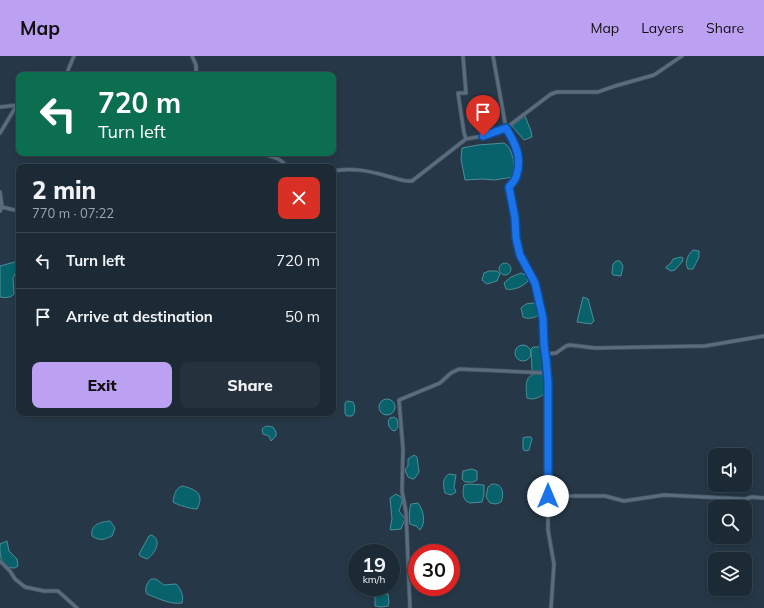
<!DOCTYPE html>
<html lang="en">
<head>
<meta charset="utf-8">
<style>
	body { margin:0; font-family:Mulish,sans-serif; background:#25323d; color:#f1f3f6; height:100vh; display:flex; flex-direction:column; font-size:15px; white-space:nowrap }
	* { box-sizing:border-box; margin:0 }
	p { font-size:13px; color:#a0a7ad }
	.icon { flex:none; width:22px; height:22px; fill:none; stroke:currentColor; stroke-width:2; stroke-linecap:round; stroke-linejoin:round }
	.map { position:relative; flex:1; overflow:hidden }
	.side { position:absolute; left:16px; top:108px; width:320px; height:252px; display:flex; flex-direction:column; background:#1c2a35; border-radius:8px; box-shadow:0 2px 6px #0003,0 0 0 1px #3a4650 }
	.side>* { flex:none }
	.guide { position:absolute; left:16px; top:16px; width:320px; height:84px; border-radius:8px; box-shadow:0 2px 6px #0003,0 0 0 1px #3a4650; background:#0b6e4f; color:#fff; overflow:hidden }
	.tools { position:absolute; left:708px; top:392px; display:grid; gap:8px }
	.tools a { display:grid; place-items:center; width:44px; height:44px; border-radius:8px; background:#1c2a35; box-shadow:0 2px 6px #0003,0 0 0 1px #3a4650; font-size:20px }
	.speed { position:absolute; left:348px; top:488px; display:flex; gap:8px; font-size:20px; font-weight:700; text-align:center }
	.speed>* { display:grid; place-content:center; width:52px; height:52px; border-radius:50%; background:#1c2a35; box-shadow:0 2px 6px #0003,0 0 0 1px #3a4650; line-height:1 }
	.speed small { font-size:10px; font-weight:400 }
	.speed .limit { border:6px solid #d22; background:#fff; color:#111 }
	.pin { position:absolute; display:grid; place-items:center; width:34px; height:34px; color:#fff; margin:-41px -17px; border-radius:50% 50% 50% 0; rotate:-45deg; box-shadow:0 0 4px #0007 }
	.pin .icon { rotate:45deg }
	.me { position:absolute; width:44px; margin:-22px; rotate:0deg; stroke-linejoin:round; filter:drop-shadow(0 0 3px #0008) }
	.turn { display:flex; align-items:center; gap:14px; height:84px; padding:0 16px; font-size:18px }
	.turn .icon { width:52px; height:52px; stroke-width:2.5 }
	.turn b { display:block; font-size:28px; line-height:34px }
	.round { display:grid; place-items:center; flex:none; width:42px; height:42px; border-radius:8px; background:#25323d }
	.summary { display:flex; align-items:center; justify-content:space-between; height:68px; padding:0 16px }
	h1 { font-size:24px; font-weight:800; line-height:30px }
	.button { display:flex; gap:8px; margin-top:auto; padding:8px 16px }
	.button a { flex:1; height:46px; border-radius:8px; background:#bca0f2; color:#111; font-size:16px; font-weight:800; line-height:46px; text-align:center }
	.button a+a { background:#25323d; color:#f1f3f6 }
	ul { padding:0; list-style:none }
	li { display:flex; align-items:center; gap:12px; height:56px; padding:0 16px; border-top:1px solid #3a4650 }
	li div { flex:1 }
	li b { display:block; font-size:15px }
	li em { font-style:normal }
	header { display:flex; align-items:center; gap:24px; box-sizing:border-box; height:56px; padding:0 20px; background:#bca0f2; color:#111 }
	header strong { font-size:19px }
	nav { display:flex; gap:22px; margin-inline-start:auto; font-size:14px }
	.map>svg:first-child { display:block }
	.water { fill:#08626b; stroke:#4c8e97 }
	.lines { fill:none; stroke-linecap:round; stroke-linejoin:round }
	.minor-casing { stroke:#475663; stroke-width:4.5 }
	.minor { stroke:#5a6d7e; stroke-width:3 }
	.route-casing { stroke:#114b97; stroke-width:10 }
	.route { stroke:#1a73e8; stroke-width:7 }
</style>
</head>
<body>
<header>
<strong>Map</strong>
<nav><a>Map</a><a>Layers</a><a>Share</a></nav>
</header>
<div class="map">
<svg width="764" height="552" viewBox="0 0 764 552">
	<rect width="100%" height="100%" fill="#263847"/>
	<!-- water -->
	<g class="water">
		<polygon points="525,60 531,75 532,81 524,84 512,70"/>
		<path d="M504 87C513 91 516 113 513 121L494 124 483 123 465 124 461 103 462 92 478 89Z"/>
		<path d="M693 194 699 195V201L693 213H688C684 206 688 199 693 194Z"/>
		<polygon points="681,201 683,202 682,206 675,214 671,215 666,212 666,211 671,207 673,203"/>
		<polygon points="616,205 620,205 623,210 621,220 613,219 612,217 613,208"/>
		<path d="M15 206 18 209 17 214 13 222 14 238C11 242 5 242 0 241V210Z"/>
		<circle cx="505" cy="213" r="6"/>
		<polygon points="489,215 497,215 500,218 497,225 487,228 482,224 484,217"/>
		<path d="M521 217 528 220V225C524 230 513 235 506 233L504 227 511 221Z"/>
		<polygon points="583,241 588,243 594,265 591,268 577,266"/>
		<path d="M533 247 539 250 541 259C535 261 529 264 523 261L521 252 526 248Z"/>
		<circle cx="523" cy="297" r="8"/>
		<polygon points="533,291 542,291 546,313 545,316 533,315 532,314 531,293"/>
		<path d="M535 318 546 319 547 337C540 340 535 345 527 342 526 333 524 320 535 318Z"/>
		<circle cx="387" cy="351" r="8"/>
		<path d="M347 345 353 346C355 350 356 356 352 360H347L345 358V347Z"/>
		<path d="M394 361 397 363 398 371 395 375 392 374C388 370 387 366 390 362Z"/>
		<polygon points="266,370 273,371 276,376 276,380 271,385 269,380 263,378 262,373"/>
		<polygon points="526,381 531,381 532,383 529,394 525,395 523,393 523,382"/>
		<polygon points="414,399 417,401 419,416 415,422 413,423 408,421 405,414 408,410 408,403"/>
		<polygon points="472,413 477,415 477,424 473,426 465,426 462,423 463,415"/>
		<path d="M449 418 456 419 454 431 456 436 451 439 445 437C443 430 442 422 449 418Z"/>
		<path d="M468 428 484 429V438L482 446 470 447 466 445C462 440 463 435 464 429Z"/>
		<path d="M492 428C502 427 505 437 501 446L496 448 490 447 486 441 488 431Z"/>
		<path d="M182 430C196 433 205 438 197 453 192 453 177 449 173 446 174 439 175 433 182 430Z"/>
		<polygon points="396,438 401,441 402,446 399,455 405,463 401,473 391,474 390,473 392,463 390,442"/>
		<path d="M418 447C424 455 426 467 420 474L416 470 410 468C409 463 409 453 411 448Z"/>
		<path d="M110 465 115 472 112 480C104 484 99 485 92 480 90 468 101 466 110 465Z"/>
		<path d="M151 479C163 483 155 498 147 503L140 500 139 498 149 480Z"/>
		<path d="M7 485 9 495 17 503 18 510 15 512C0 512 0 500 0 488Z"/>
		<path d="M151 523H156L164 529 176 528C181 532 184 541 182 547 171 549 157 542 147 538 144 533 147 527 151 523Z"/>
		<polygon points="378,538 388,538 389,546 388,550 381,551 375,550 375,541"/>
	</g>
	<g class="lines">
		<!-- minor casing -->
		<g class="minor-casing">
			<g id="minor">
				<polyline points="192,0 196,9 196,19"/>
				<polyline points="463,0 466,37 458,37 464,77 466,83"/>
				<polyline points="493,0 506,72 517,92 518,112 516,121 509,131 515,162 516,182 520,199 535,227 541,250 544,272 544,289 547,303 548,327 548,474 554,508 551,552"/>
				<polyline points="66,19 74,0"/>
				<polyline points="0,51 18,49"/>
				<polyline points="0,77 17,49"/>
				<path d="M259 97C268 100 282 101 286 111"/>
				<path d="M333 115C351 111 369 115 387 120 395 122 404 126 412 125L466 83 483 80 506 72 551 38 557 36H598L615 30 654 19 682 0"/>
				<polyline points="0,136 2,151 0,155"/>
				<polyline points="2,151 19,155"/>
				<polyline points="545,298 556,297 566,290 570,289 595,292 705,290 764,280"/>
				<polyline points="548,440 605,440 624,445 664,439 745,443 752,441 764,442"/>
				<polyline points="0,505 10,515 15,523 25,531 44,535 58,535 77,552"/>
				<polyline points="410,552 406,456 402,435 403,393 399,344 440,327 451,317 459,313 547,317"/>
			</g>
		</g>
		<!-- minor -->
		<use href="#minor" class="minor"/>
	</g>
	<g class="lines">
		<!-- route casing -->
		<g class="route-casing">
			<path id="route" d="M483 80 506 72C515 87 523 102 516 121 515 125 511 128 509 131L515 162 516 182 520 199 535 227 543 262 544 289 546 303 548 326V440"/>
		</g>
		<!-- route -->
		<use href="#route" class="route"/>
	</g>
</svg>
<div class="tools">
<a><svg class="icon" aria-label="sound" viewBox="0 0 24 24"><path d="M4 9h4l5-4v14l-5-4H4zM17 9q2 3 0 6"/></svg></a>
<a><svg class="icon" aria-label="search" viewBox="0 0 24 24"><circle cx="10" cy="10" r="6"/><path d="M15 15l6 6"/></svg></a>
<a><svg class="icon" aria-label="layers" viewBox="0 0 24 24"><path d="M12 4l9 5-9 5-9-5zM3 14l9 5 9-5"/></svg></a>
</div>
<div class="speed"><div>19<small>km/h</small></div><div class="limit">30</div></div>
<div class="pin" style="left:483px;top:80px;background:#d93025"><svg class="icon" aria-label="arrive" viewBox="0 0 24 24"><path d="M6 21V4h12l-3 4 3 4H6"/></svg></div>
<svg class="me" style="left:548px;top:440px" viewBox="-20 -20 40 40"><circle r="19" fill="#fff"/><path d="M0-13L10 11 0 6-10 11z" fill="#1a73e8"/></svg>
<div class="guide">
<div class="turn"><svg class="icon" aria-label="left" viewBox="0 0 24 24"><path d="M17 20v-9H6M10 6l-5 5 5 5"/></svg><div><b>720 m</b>Turn left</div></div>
</div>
<section class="side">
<div class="summary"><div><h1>2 min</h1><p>770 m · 07:22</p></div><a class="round" style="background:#d93025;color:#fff"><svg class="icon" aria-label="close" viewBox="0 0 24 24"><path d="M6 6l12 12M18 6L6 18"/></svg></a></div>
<ul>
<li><svg class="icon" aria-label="left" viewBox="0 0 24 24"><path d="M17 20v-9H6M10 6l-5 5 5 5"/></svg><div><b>Turn left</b></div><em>720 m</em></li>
<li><svg class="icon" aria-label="arrive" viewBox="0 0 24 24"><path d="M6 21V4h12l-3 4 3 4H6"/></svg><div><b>Arrive at destination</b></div><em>50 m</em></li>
</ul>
<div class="button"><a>Exit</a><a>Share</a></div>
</section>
</div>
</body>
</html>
